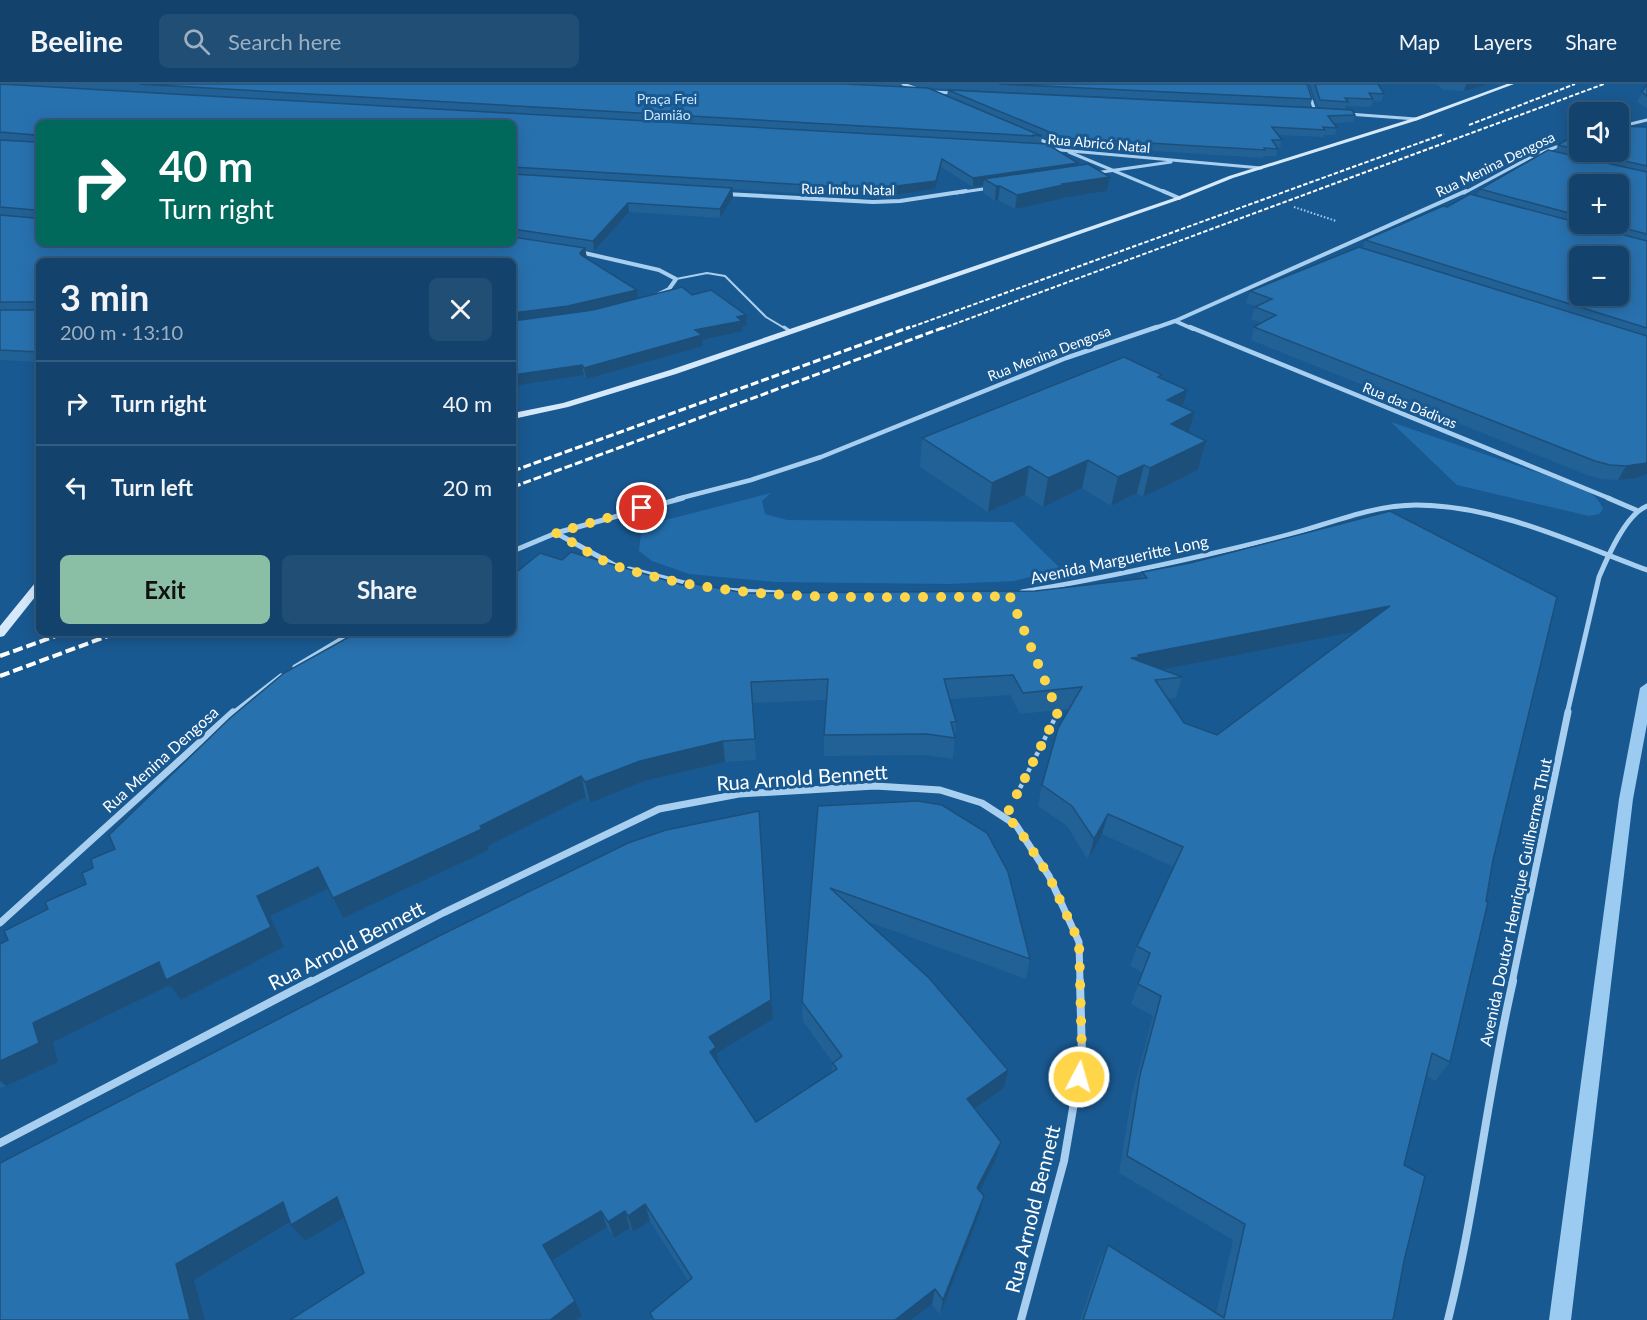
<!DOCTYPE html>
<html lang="en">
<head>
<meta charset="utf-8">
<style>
	body { margin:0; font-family:Lato,sans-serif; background:#204e75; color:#f1f3f6; height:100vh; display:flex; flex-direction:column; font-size:22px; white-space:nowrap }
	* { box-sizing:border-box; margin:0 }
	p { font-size:20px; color:#9db0c2 }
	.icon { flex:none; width:33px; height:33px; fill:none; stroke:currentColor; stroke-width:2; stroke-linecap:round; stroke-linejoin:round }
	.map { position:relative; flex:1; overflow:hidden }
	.drawer { position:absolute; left:36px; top:174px; width:480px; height:378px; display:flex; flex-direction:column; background:#13436d; border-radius:9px; box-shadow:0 3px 15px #0003,0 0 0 2px #325c80 }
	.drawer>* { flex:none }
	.guide { position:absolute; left:36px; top:36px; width:480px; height:126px; border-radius:9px; box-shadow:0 3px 15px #0003,0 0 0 2px #325c80; background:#00695c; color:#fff; overflow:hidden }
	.fabs { position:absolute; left:1569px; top:18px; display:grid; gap:12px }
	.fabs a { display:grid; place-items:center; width:60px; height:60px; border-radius:9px; background:#13436d; box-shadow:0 3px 15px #0003,0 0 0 2px #325c80; font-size:30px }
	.pin { position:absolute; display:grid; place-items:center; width:51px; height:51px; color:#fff; margin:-26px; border:3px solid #fff; border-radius:50%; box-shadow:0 2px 6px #0007 }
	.me { position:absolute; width:66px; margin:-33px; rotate:6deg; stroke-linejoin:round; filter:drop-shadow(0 0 4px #0008) }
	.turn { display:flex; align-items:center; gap:21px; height:126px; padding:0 24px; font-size:27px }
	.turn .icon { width:78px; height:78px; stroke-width:2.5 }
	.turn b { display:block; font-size:42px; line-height:51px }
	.round { display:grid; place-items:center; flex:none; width:63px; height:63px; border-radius:9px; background:#204e75 }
	.headline { display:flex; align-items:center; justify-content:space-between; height:102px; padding:0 24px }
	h1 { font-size:36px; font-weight:700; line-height:45px }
	.button { display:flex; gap:12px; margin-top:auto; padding:12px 24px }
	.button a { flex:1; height:69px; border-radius:9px; background:#8abfa5; color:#111; font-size:24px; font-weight:700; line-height:69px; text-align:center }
	.button a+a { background:#204e75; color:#f1f3f6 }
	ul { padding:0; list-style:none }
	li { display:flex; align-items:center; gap:18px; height:84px; padding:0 24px; border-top:2px solid #325c80 }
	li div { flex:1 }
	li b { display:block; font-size:22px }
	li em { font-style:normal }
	header { display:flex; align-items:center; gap:36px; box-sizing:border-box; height:84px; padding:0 30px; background:#13436d; border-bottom:2px solid #325c80 }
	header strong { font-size:28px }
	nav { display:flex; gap:33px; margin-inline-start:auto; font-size:21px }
	.search { width:420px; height:54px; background:#204e75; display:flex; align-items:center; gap:15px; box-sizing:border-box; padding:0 21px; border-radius:9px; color:#9db0c2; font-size:22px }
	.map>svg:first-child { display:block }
	.green { fill:#226caa }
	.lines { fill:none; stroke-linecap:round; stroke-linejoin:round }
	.stream { fill:#9bcbf1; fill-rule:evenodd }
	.path-far2 { stroke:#a8cfef; stroke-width:2; stroke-dasharray:1.5 2; stroke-linecap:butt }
	.path-far1 { stroke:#a8cfef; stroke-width:4; stroke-dasharray:3 4; stroke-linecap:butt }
	.path { stroke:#a8cfef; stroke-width:4.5; stroke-dasharray:4 5; stroke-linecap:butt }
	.lane-far1 { stroke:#a8cfef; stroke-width:2 }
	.lane { stroke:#a8cfef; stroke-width:3 }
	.street-far5 { stroke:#a8cfef; stroke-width:3 }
	.street-far4 { stroke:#a8cfef; stroke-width:4 }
	.street-far3 { stroke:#a8cfef; stroke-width:4.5 }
	.street-far2 { stroke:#a8cfef; stroke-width:5 }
	.street-far1 { stroke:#a8cfef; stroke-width:7 }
	.street { stroke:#a8cfef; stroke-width:8 }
	.secondary { fill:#d6e9fb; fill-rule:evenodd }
	.rail-far2 { stroke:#fff; stroke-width:2; stroke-dasharray:4.5 2; stroke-linecap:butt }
	.rail-far1 { stroke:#fff; stroke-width:3; stroke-dasharray:8 3; stroke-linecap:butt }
	.rail { stroke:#fff; stroke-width:4; stroke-dasharray:10 4; stroke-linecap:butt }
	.wall { fill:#226196; fill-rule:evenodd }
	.shaded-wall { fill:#1c4f7a }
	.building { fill:#2871af; stroke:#1c4f7a; stroke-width:1.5; fill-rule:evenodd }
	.route { stroke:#ffd54a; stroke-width:10; stroke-dasharray:0 18 }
	.labels { text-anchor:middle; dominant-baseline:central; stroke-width:6; stroke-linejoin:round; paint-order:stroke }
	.far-park-label { font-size:14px; fill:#cfe7fb; stroke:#195991 }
	.far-street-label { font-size:14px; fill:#fff; stroke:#195991 }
	.street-label { font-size:16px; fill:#fff; stroke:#195991 }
	.near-street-label { font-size:20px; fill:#fff; stroke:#195991 }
</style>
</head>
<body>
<header>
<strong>Beeline</strong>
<div class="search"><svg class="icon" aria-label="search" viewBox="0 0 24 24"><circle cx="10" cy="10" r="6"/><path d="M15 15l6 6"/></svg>Search here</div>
<nav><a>Map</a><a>Layers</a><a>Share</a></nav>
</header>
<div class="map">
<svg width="1647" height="1236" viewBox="0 0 1647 1236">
	<rect width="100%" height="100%" fill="#195991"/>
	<!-- green -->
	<g class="green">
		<path d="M1391 338 1571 400C1584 406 1597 409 1603 425L1599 430 1589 432 1457 401Z"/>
		<polygon points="771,409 762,417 765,430 787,436 1013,438 1061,485 1014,497 949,500 774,498 689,490 652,477 639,467 641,449 654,439"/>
	</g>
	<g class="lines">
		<!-- stream -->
		<polygon class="stream" points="1647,599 1647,640 1633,715 1571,1236 1549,1236 1619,715 1640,604"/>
		<!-- path-far2 -->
		<polyline class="path-far2" points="1294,123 1336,137"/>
		<!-- path-far1 -->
		<polyline class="path-far1" points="1055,622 1057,630"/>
		<!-- path -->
		<polyline class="path" points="1016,712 1058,628"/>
		<!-- lane-far1 -->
		<polyline class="lane-far1" points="676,195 707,189 725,192 766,233 786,245"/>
		<!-- lane -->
		<polyline class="lane" points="784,243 790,247"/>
		<!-- street-far5 -->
		<g class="street-far5">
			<polyline points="903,0 918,5"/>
			<polyline points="1306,0 1315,27"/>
			<polyline points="932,8 954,9"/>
			<polyline points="1348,30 1416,35"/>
			<polyline points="1618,43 1647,36"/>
			<polyline points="1036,54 1060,64"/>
			<polyline points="1049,65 1261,84"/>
			<polyline points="1069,68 1167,109"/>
			<polyline points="1095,89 1171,78"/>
			<polyline points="956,109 990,104"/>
			<polyline points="1464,109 1535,71 1580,54"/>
		</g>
		<!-- street-far4 -->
		<g class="street-far4">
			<polyline points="1163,107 1179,114"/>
			<polyline points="725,110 873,118 900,117 966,107"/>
			<polyline points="580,168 659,186 676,195 669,205 659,210"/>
			<polyline points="1175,237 1193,245"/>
			<polyline points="1152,245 1175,237 1466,107"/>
		</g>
		<!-- street-far3 -->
		<g class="street-far3">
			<polyline points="1190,243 1611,415"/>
			<polyline points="677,415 751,396 821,373 1066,274 1157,243"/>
		</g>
		<!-- street-far2 -->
		<g class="street-far2">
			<polyline points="1608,414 1636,426"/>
			<polyline points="556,449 616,482"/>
			<polyline points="513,467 556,449 683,414"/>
			<polyline points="629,485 692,501"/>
			<polyline points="725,506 778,509"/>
			<path d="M1022 508C1110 493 1197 474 1284 452 1327 441 1371 421 1416 421 1496 421 1574 459 1647 486"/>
			<polyline points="295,583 352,549"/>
			<polyline points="232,630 281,592"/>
			<path d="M1567 630 1599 493C1608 472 1626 430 1647 422"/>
		</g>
		<!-- street-far1 -->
		<g class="street-far1">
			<polyline points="0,839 233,628"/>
			<polyline points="309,899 443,829 659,725 739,710 875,702 940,706 982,719 1016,741 1049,792 1079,858 1080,899"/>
			<polyline points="1512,899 1568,628"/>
		</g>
		<!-- street -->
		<g class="street">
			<polyline points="0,1059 311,897"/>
			<polyline points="1021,1236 1064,1077 1082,972 1080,897"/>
			<path d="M1448 1236C1476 1125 1487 1009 1513 897"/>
		</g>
		<!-- secondary -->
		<g class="secondary">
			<polygon points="1507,0 1514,0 1418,36 1233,94 1181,115 676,290 568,323 513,335 513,329 563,319 670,286 1177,113 1229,92 1414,34"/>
			<polygon points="39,498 39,508 4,552 0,553 0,542 35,499"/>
		</g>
		<!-- rail-far2 -->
		<g class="rail-far2">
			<polyline points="1469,41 1575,0"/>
			<polyline points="906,245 1444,50"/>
			<polyline points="941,245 1604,0"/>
		</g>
		<!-- rail-far1 -->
		<g class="rail-far1">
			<polyline points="513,387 910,243"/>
			<polyline points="513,403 945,243"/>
		</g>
		<!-- rail -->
		<g class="rail">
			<polyline points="0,572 64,549"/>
			<polyline points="0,592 116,549"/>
		</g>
	</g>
	<!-- wall -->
	<g class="wall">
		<path d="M0 0H901V3L921 4 912 0H1307L1312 15 1310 23 929 4 947 12 948 6 1355 31 1353 38 1333 39 1337 44 1335 51H1323V53L1278 51 1282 56 1280 64H1278V65L1276 72H1263V74L1063 61 1042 53 1041 60 1078 79 1077 82 1110 93 1107 107 1062 114 1061 115 1015 125 998 116 995 117 983 109V101L973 103 941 83 935 105 873 114 732 105 733 113 720 134 629 128 594 167 585 166 587 174 637 206 638 214 692 211 746 231 747 241 742 243 743 247 702 256 703 262 586 295 513 177H39V278L0 276ZM513 39V159H39Z"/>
		<polygon points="1310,0 1378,0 1384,10 1381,18 1373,17 1371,23 1346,22 1345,26 1318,23"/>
		<polygon points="1438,0 1489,0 1464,7 1442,6"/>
		<polygon points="1647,0 1647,24 1637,18"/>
		<path d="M1647 43V390L1636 394 1618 396 1602 395 1587 391 1251 256 1254 243 1262 239 1251 235 1255 222 1246 219 1250 207 1363 164 1365 156 1447 123 1477 112 1480 105 1555 68 1558 61 1580 52V68H1618ZM1580 100 1618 140H1580Z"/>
		<polygon points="1162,291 1161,294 1187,306 1183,323 1189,349 1206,357 1198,386 1143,413 1137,409 1111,422 1082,404 1043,423 1025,411 988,428 920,383 922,354"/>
		<path d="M1390 427 1493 776 1450 978 1435 997 1426 992 1404 1081V1177L1393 1236H1080L1100 1177 1108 1161 1216 1229 1233 1156 1119 1089 1132 1010 1153 932 1131 920 1143 889 1130 882 1137 862 1174 783 1102 750 1088 776 1067 742 1038 722 1042 701 1069 625 1020 630 1010 611 950 615 956 638 953 675 925 671 824 672V651L826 616 752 619 756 676 725 678 644 697 590 719 586 713 488 762 489 766 343 834 328 804 270 832 284 863 181 916 170 901 53 958 58 978 6 1002 0 1004V860L8 856 48 825 86 800 93 784 115 765 562 476 683 501 745 509 1035 507 1140 495 1142 488 1190 479ZM1355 548 1217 651 1184 639 1168 615 1176 614 1182 593 1162 586Z"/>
		<polygon points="818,722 1030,875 1026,895 866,837 1004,1004 975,1025 996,1075 980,1107 984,1112 980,1129 940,1231 932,1220 911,1236 652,1236 650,1229 688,1197 650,1137 633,1148 630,1144 614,1154 607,1143 552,1176 582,1232 576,1236 290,1236 364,1189 344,1133 305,1157 290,1139 194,1196 205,1236 0,1236 773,935 717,969 719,982 756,1038 832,988 833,979 803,937 802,918"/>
	</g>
	<!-- shaded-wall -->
	<g class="shaded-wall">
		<polygon points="1466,0 1489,0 1464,7"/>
		<polygon points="942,75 941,83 935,105 873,114 873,105"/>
		<polygon points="1078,79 1076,88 984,95 983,101 973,103 973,94"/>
		<polygon points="1110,93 1107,107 1062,114 1061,115 1015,125 1017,111 1062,100"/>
		<polygon points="996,102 1000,102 998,116 995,117"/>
		<polygon points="732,104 733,113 720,134 720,125"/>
		<polygon points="628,119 629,128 594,167 593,157"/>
		<polygon points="585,164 587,174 581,179 580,169"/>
		<polygon points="637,206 638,216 570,233 513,240 513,229"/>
		<polygon points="746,231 747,241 742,243 743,247 702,256 703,262 586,295 584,284 695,246"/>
		<polygon points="582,281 584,291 513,302 513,291"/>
		<polygon points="1187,306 1180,334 1167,316"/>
		<polygon points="1194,328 1187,356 1171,340"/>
		<polygon points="1206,357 1198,386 1143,413 1150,384"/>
		<polygon points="1088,376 1082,404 1043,423 1048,394"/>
		<polygon points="1647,379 1647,390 1636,394 1618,396 1626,382"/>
		<polygon points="1144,381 1137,409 1111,422 1118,393"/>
		<polygon points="1029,382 1025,411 988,428 992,399"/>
		<polygon points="1390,522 1380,543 1135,591 1131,574 1138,571"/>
		<polygon points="723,657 725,678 644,697 590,719 585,698 640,677"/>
		<polygon points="581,692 586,713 488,762 489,766 343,834 333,814"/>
		<polygon points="1108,730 1102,750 1088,776 1094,755"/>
		<polygon points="318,783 329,804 270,832 284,863 181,916 170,901 53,958 58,978 6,1002 0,997 0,977 33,939 159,878 257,812"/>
		<polygon points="771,916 773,935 717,969 719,982 710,968 709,953"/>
		<polygon points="1008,986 1004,1004 963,1033 967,1015"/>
		<polygon points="1001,1058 996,1075 973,1121 977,1104"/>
		<polygon points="984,1112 980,1129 940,1231 943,1216"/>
		<polygon points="337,1113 350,1130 305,1157 291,1141"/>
		<polygon points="283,1118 297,1134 194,1196 205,1236 190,1236 176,1180"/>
		<polygon points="645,1120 650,1137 633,1148 628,1132"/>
		<polygon points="601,1127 607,1143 551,1177 543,1161"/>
		<polygon points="625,1127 630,1144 614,1154 608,1138"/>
		<polygon points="935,1205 932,1220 911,1236 895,1236"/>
		<polygon points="575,1217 582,1232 576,1236 550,1236"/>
	</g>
	<!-- building -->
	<g class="building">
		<polygon points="0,0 1047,60 1078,79 973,94 942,75 936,97 873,105 513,83 513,39 39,39 39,159 513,159 513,153 585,164 580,169 581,171 637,206 568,222 513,229 513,177 39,177 39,268 0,266 0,226 34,226 38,221 34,218 0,218 0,131 34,134 39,129 35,126 0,123 0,56 35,58 39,55 35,51 0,48"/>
		<polygon points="139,0 845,0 928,4 1042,52 1032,51 1034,52"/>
		<polygon points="999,0 1307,0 1312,15"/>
		<polygon points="1315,0 1378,0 1384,10 1369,9 1373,15 1345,14 1348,18 1320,16"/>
		<polygon points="1647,0 1647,12 1642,8"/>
		<polygon points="948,6 1317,24 1352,26 1355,31 1328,32 1337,44 1323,43 1325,46 1272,43 1282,56 1272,56 1278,65 1264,64 1265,66 1064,54"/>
		<polygon points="1621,42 1647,43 1647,82 1585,68 1618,68 1618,43"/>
		<polygon points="1580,52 1580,66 1558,61 1568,55"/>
		<polygon points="1548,66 1647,88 1647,150 1607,140 1618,140 1618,100 1580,100 1580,132 1480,105"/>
		<polygon points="1088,80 1110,93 1062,100 1063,101 1017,111 1000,102 996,102 984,95"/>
		<polygon points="513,90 732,104 720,125 628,119 593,157 513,145"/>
		<path d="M1470 110 1647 157V244L1365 156 1443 122 1447 123ZM1580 172H1618V212H1580Z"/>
		<polygon points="1359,163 1647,252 1647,379 1626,382 1610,381 1595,377 1254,243 1276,231 1255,223 1272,215 1250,207"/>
		<polygon points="682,203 692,211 711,206 746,231 737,233 742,237 695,246 702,251 584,284 582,281 513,291 513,237 593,226"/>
		<polygon points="1124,273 1162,291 1158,293 1187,306 1167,316 1194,328 1171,340 1206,357 1150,384 1144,381 1118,393 1088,376 1048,394 1029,382 992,399 922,354"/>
		<path d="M1390 427 1557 513 1493 776 1486 817 1488 818 1450 978 1432 969 1404 1081 1425 1092 1404 1177 1393 1236H1083L1108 1161 1224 1234 1245 1140 1127 1072 1140 991 1161 912 1138 900 1150 869 1137 862 1183 763 1108 730 1094 755 1072 722 1042 701 1058 644 1082 603 1023 609 1013 591 944 595 956 638H951L955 654 927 650 824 651 828 595 751 598 755 655 723 657 640 677 585 698 581 692 480 742 482 745 333 814 318 783 257 812 271 843 166 896 159 878 33 939 39 959 0 977V860L8 856 4 847 48 825 45 818 86 800 82 789 93 784 91 775 115 765 109 751 230 634 284 589 356 549H513V491L540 469 562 476 571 468 683 501 685 498 745 509 1035 507 1147 494 1142 488 1190 479ZM1390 522 1217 651 1184 639 1155 596 1182 593 1131 574 1140 573 1138 571Z"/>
		<polygon points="918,717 942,721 987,749 1008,788 1030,875 830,804 929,894 1008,986 967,1015 1001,1058 977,1104 984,1112 943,1216 935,1205 895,1236 654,1236 650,1229 692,1194 645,1120 628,1132 625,1127 608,1138 601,1127 543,1161 575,1217 550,1236 290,1236 364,1189 337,1113 291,1141 283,1118 176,1180 190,1236 0,1236 0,1079 441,851 628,759 666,746 759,727 771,916 709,953 716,963 710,968 756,1038 837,985 833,979 842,972 802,918 818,722"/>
	</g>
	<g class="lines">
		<!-- route -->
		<path class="route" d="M642 424 556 449C575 459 596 475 616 482 736 521 867 512 992 513L1009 510 1058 628 1005 734 1016 741 1049 792 1079 858 1082 972 1079 993"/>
	</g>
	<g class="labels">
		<!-- far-park labels -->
		<g class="far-park-label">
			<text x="667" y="14">Praça Frei<tspan x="667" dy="16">Damião</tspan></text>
		</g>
		<!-- far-street labels -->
		<g class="far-street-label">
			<text transform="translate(1099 59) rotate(5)">Rua Abricó Natal</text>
			<text transform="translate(1495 80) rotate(-26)">Rua Menina Dengosa</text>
			<text transform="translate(848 105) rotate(1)">Rua Imbu Natal</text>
			<text transform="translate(1049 269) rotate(-21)">Rua Menina Dengosa</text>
			<text transform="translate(1410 321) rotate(22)">Rua das Dádivas</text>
		</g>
		<!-- street labels -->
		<g class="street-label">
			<text transform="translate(1119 475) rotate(-12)">Avenida Margueritte Long</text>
			<text transform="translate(160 675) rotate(-42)">Rua Menina Dengosa</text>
			<text transform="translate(1515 818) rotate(-78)">Avenida Doutor Henrique Guilherme Thut</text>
		</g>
		<!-- near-street labels -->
		<g class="near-street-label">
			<text transform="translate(802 693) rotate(-4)">Rua Arnold Bennett</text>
			<text transform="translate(346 861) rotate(-27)">Rua Arnold Bennett</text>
			<text transform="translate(1032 1125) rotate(-76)">Rua Arnold Bennett</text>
		</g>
	</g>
</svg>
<div class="fabs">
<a><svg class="icon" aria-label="sound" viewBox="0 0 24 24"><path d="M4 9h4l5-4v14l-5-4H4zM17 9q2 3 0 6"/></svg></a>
<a>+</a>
<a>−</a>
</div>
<div class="pin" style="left:642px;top:424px;background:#d93025"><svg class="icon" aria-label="arrive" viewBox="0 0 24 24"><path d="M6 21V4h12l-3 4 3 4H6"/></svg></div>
<svg class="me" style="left:1079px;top:993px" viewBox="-20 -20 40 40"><circle r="17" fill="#ffd54a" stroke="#fff" stroke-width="3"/><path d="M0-11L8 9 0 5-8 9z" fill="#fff"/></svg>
<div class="guide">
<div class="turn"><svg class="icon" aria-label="right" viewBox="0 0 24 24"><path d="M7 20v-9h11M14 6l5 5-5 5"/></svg><div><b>40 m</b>Turn right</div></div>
</div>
<section class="drawer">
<div class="headline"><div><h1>3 min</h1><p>200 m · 13:10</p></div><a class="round"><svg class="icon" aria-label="close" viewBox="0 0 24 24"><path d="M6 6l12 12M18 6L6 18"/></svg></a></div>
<ul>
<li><svg class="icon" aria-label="right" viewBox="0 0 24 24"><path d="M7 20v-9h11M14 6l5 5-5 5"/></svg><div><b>Turn right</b></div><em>40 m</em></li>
<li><svg class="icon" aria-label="left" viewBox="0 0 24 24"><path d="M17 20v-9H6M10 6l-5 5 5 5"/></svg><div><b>Turn left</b></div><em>20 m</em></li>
</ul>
<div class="button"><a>Exit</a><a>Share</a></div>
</section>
</div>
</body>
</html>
